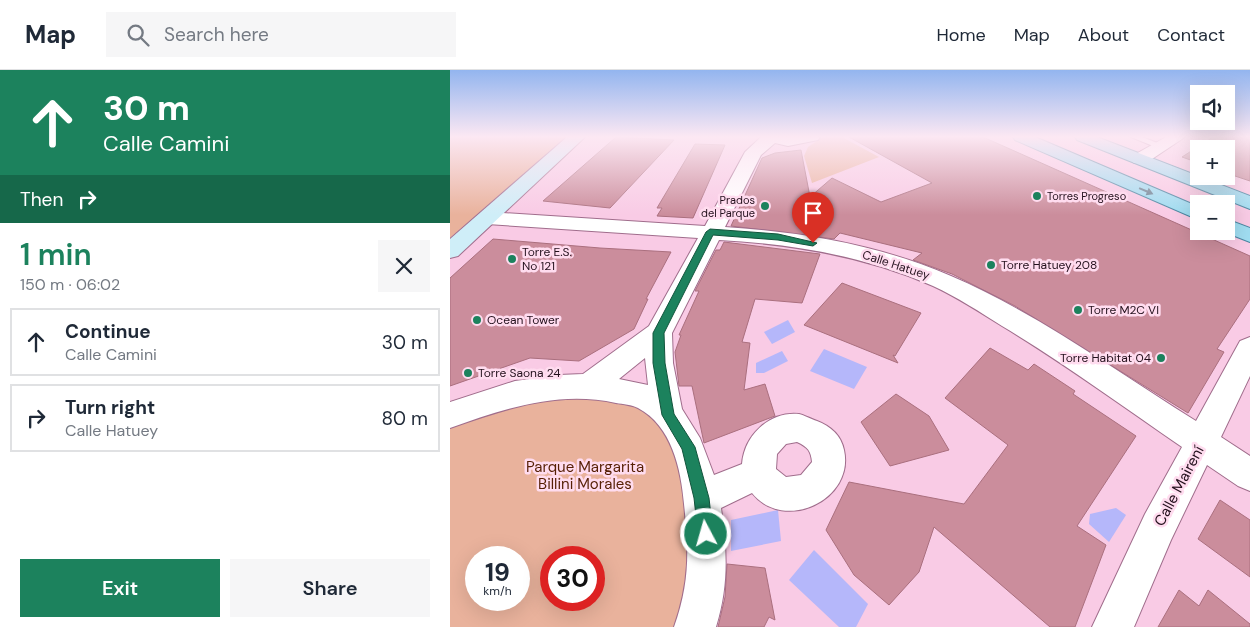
<!DOCTYPE html>
<html lang="en">
<head>
<meta charset="utf-8">
<style>
	body { margin:0; font-family:"DM Sans",sans-serif; background:#f6f6f7; color:#1f2937; height:100vh; display:flex; flex-direction:column; font-size:19px; white-space:nowrap }
	* { box-sizing:border-box; margin:0 }
	p { font-size:16px; color:#747a83 }
	.icon { flex:none; width:28px; height:28px; fill:none; stroke:currentColor; stroke-width:2; stroke-linecap:round; stroke-linejoin:round }
	.map { position:relative; flex:1; overflow:hidden }
	.side { display:flex; flex-direction:column; background:#fff; width:450px }
	.side>* { flex:none }
	.guide { background:#1c825d; color:#fff; overflow:hidden }
	.controls { position:absolute; left:740px; top:15px; display:grid; gap:10px }
	.controls a { display:grid; place-items:center; width:45px; height:45px; border-radius:0px; background:#fff; box-shadow:0 5px 20px #0002; font-size:25px }
	.speed { position:absolute; left:15px; top:476px; display:flex; gap:10px; font-size:25px; font-weight:700; text-align:center }
	.speed>* { display:grid; place-content:center; width:65px; height:65px; border-radius:50%; background:#fff; box-shadow:0 5px 20px #0002; line-height:1 }
	.speed small { font-size:12px; font-weight:400 }
	.speed .limit { border:8px solid #d22; background:#fff; color:#111 }
	.pin { position:absolute; display:grid; place-items:center; width:42px; height:42px; color:#fff; margin:-51px -21px; border-radius:50% 50% 50% 0; rotate:-45deg; box-shadow:0 0 5px #0007 }
	.pin .icon { rotate:45deg }
	.me { position:absolute; width:55px; margin:-28px; rotate:354deg; stroke-linejoin:round; filter:drop-shadow(0 0 4px #0008) }
	.turn { display:flex; align-items:center; gap:18px; height:105px; padding:0 20px; font-size:22px }
	.turn .icon { width:65px; height:65px; stroke-width:2.5 }
	.turn b { display:block; font-size:35px; line-height:42px }
	.then { display:flex; align-items:center; height:48px; padding:0 20px; background:#0003; gap:10px; font-size:19px }
	.round { display:grid; place-items:center; flex:none; width:52px; height:52px; border-radius:0px; background:#f6f6f7 }
	.head { display:flex; align-items:center; justify-content:space-between; height:85px; padding:0 20px }
	h1 { font-size:30px; font-weight:600; line-height:38px; color:#1c825d }
	.button { display:flex; gap:10px; margin-top:auto; padding:10px 20px }
	.button a { flex:1; height:58px; border-radius:0px; background:#1c825d; color:#fff; font-size:20px; font-weight:600; line-height:58px; text-align:center }
	.button a+a { background:#f6f6f7; color:#1f2937 }
	ul { padding:0; list-style:none }
	li { display:flex; align-items:center; gap:15px; height:68px; margin:0 10px 8px; padding:0 10px; border:2px solid #e0e1e3; border-radius:0px }
	li div { flex:1 }
	li b { display:block; font-size:19px }
	li em { font-style:normal }
	header { display:flex; align-items:center; gap:30px; box-sizing:border-box; height:70px; padding:0 25px; background:#fff; border-bottom:1px solid #e0e1e3 }
	header strong { font-size:24px }
	nav { display:flex; gap:28px; margin-inline-start:auto; font-size:18px }
	.search { width:350px; height:45px; background:#f6f6f7; display:flex; align-items:center; gap:12px; box-sizing:border-box; padding:0 18px; border-radius:0px; color:#747a83; font-size:19px }
	main { display:flex; flex:1; min-height:0 }
	.map>svg:first-child { display:block }
	.green { fill:#e9b29c; fill-rule:evenodd }
	.water { fill:#b5b7fa }
	.building { fill:#cb8d9c; stroke:#aa6f7e }
	.lines { fill:none; stroke-linecap:round; stroke-linejoin:round }
	.lane-casing { stroke:#a06d8c; stroke-width:2 }
	.street-casing { stroke:#a06d8c; stroke-width:2 }
	.secondary-casing { stroke:#a06d8c; stroke-width:2 }
	.primary-casing { stroke:#4b86a1; stroke-width:2 }
	.lane { fill:#fff; fill-rule:evenodd }
	.street { fill:#fff; fill-rule:evenodd }
	.secondary { fill:#cfeef8; fill-rule:evenodd }
	.primary { fill:#a0ddf1; fill-rule:evenodd }
	.oneway { fill:#688191 }
	.route { fill:#1c825d; stroke:#12543c }
	.poi-dot { fill:#1c825d; stroke:#ffdcef; stroke-width:2 }
	.labels { text-anchor:middle; dominant-baseline:central; stroke-width:5; stroke-linejoin:round; paint-order:stroke }
	.far-poi-label { font-size:11px; fill:#23101c; stroke:#ffdcef; text-anchor:start }
	.poi-label { font-size:12px; fill:#23101c; stroke:#ffdcef; text-anchor:start }
	.street-label { font-size:12px; fill:#23101c; stroke:#ffdcef }
	.near-park-label { font-size:15px; fill:#561f04; stroke:#ffdcef }
	.near-street-label { font-size:15px; fill:#23101c; stroke:#ffdcef }
</style>
</head>
<body>
<header>
<strong>Map</strong>
<div class="search"><svg class="icon" aria-label="search" viewBox="0 0 24 24"><circle cx="10" cy="10" r="6"/><path d="M15 15l6 6"/></svg>Search here</div>
<nav><a>Home</a><a>Map</a><a>About</a><a>Contact</a></nav>
</header>
<main>
<section class="side">
<div class="guide">
<div class="turn"><svg class="icon" aria-label="ahead" viewBox="0 0 24 24"><path d="M12 20V5M6 11l6-6 6 6"/></svg><div><b>30 m</b>Calle Camini</div></div>
<div class="then">Then<svg class="icon" aria-label="right" viewBox="0 0 24 24"><path d="M7 20v-9h11M14 6l5 5-5 5"/></svg></div>
</div>
<div class="head"><div><h1>1 min</h1><p>150 m · 06:02</p></div><a class="round"><svg class="icon" aria-label="close" viewBox="0 0 24 24"><path d="M6 6l12 12M18 6L6 18"/></svg></a></div>
<ul>
<li><svg class="icon" aria-label="ahead" viewBox="0 0 24 24"><path d="M12 20V5M6 11l6-6 6 6"/></svg><div><b>Continue</b><p>Calle Camini</p></div><em>30 m</em></li>
<li><svg class="icon" aria-label="right" viewBox="0 0 24 24"><path d="M7 20v-9h11M14 6l5 5-5 5"/></svg><div><b>Turn right</b><p>Calle Hatuey</p></div><em>80 m</em></li>
</ul>
<div class="button"><a>Exit</a><a>Share</a></div>
</section>
<div class="map">
<svg width="800" height="557" viewBox="0 0 800 557">
	<rect width="100%" height="100%" fill="#f9cbe5"/>
	<!-- green -->
	<g class="green">
		<polygon points="0,67 116,67 0,168"/>
		<polygon points="373,67 392,67 429,87 362,113 354,86 358,77"/>
		<path d="M79 326H167L213 352 226 378 241 438 235 557H0V352ZM26 488H69V530H26ZM101 488H144V530H101Z"/>
	</g>
	<!-- water -->
	<g class="water">
		<polygon points="338,250 345,262 322,274 314,262"/>
		<polygon points="374,279 417,297 404,319 360,301"/>
		<polygon points="332,281 338,291 314,303 306,303 306,293"/>
		<polygon points="666,438 676,445 659,472 639,454 640,444"/>
		<polygon points="328,440 331,471 281,481 281,450"/>
		<polygon points="364,480 418,534 406,557 389,557 339,510"/>
	</g>
	<!-- building -->
	<g class="building">
		<polygon points="166,67 224,70 160,138 93,131"/>
		<polygon points="399,67 533,67 800,186 800,229 767,279 774,282 738,343 565,236 502,204 463,190 472,183 390,163 384,169 281,156 312,88 325,83 351,80 360,127 382,108 431,132 482,113"/>
		<polygon points="763,67 800,67 800,111 776,103 776,79 749,79 749,93 732,87"/>
		<polygon points="245,74 275,75 243,148 207,146 212,138 207,138"/>
		<polygon points="43,169 150,178 221,182 196,229 198,229 184,259 129,291 80,288 0,316 0,208"/>
		<polygon points="274,172 370,184 352,233 305,229 292,272 300,273 294,320 315,314 325,346 254,373 242,316 229,316 225,282 231,265 229,265 249,221 245,221 266,180 270,180"/>
		<polygon points="392,213 471,243 445,286 443,285 448,293 354,255"/>
		<polygon points="540,278 578,300 584,294 625,321 623,324 686,366 627,456 656,475 625,557 600,557 484,457 469,502 439,535 404,505 376,460 399,412 514,434 558,375 495,328"/>
		<polygon points="446,324 479,346 499,380 440,396 411,352"/>
		<polygon points="770,430 800,450 800,507 748,469"/>
		<polygon points="277,494 315,498 325,550 319,547 314,557 268,557 275,527"/>
		<polygon points="729,520 749,536 758,520 800,554 800,557 708,557"/>
	</g>
	<g class="lines">
		<!-- lane casing -->
		<g class="lane-casing">
			<polygon id="lane" points="681,67 692,67 715,76 708,78"/>
		</g>
		<!-- street casing -->
		<g class="street-casing">
			<g id="street">
				<path d="M311 67H370L368 70 338 76 325 73 311 85 275 157C352 162 430 175 501 206 587 243 666 301 746 351L790 271 800 267V306L771 367 800 386V421L788 416 757 395 721 470 684 557H642L695 444 732 377C672 336 614 293 552 256 530 242 507 227 483 216 415 186 343 174 269 170L222 263 223 293 232 339 250 368 264 405 292 394C294 366 319 341 349 344 354 345 361 349 367 351 380 356 391 365 394 380 405 430 334 463 302 423L271 438C277 480 279 515 266 557H224C240 512 239 480 234 434 231 399 222 356 188 338 182 335 173 334 166 333 108 320 54 339 0 358V332L65 311 109 305 133 304 199 256 248 168 37 154 30 152 27 148 30 144 37 142 255 156 295 82ZM195 288 198 315 169 309ZM347 372C358 377 361 381 362 392L351 405 336 407 326 399 327 384 336 374Z"/>
				<polygon points="716,67 735,67 696,93 684,93 681,89 684,85"/>
			</g>
		</g>
		<!-- secondary casing -->
		<g class="secondary-casing">
			<polygon id="secondary" points="117,67 135,67 8,186 0,188 0,169"/>
		</g>
		<!-- primary casing -->
		<g class="primary-casing">
			<g id="primary">
				<polygon points="563,67 585,67 749,137 749,150 565,70"/>
				<polygon points="625,67 647,67 800,126 800,139 627,70"/>
				<polygon points="776,149 800,158 800,172 772,161 776,161"/>
			</g>
		</g>
		<!-- lane -->
		<use href="#lane" class="lane"/>
		<!-- street -->
		<use href="#street" class="street"/>
		<!-- secondary -->
		<use href="#secondary" class="secondary"/>
		<!-- primary -->
		<use href="#primary" class="primary"/>
	</g>
	<!-- one-way arrows -->
	<defs><path id="oneway-solid" d="M-6-.8H1V-3.2L6.5 0L1 3.2V.8H-6Z" transform="scale(1.25)"/></defs>
	<use class="oneway" href="#oneway-solid" transform="translate(696 121) rotate(23)"/>
	<!-- sky -->
	<linearGradient id="sky" x2="0" y2="1"><stop stop-color="#93b5ef"/><stop offset="0.46" stop-color="#fce8f3"/><stop offset="1" stop-color="#fce8f3" stop-opacity="0"/></linearGradient>
	<rect width="800" height="145" fill="url(#sky)"/>
	<!-- route -->
	<polygon class="route" points="260,159 328,164 367,173 363,176 328,170 263,165 214,263 215,293 224,344 245,377 259,428 263,464 261,470 256,472 250,470 248,464 244,428 232,379 212,345 203,293 203,263 256,162"/>
	<!-- markers -->
	<g class="poi-dot">
		<circle cx="587" cy="126" r="5"/>
		<circle cx="315" cy="136" r="5"/>
		<circle cx="62" cy="189" r="5"/>
		<circle cx="541" cy="195" r="5"/>
		<circle cx="628" cy="240" r="5"/>
		<circle cx="27" cy="250" r="5"/>
		<circle cx="711" cy="288" r="5"/>
		<circle cx="18" cy="303" r="5"/>
	</g>
	<g class="labels">
		<!-- far-poi labels -->
		<g class="far-poi-label">
			<text x="597" y="126">Torres Progreso</text>
			<text x="305" y="130" text-anchor="end">Prados<tspan x="305" dy="13">del Parque</tspan></text>
		</g>
		<!-- poi labels -->
		<g class="poi-label">
			<text x="72" y="182">Torre E.S.<tspan x="72" dy="14">No 121</tspan></text>
			<text x="551" y="195">Torre Hatuey 208</text>
			<text x="638" y="240">Torre M2C VI</text>
			<text x="37" y="250">Ocean Tower</text>
			<text x="701" y="288" text-anchor="end">Torre Habitat 04</text>
			<text x="28" y="303">Torre Saona 24</text>
		</g>
		<!-- street labels -->
		<g class="street-label">
			<text transform="translate(446 195) rotate(18)">Calle Hatuey</text>
		</g>
		<!-- near-park labels -->
		<g class="near-park-label">
			<text x="135" y="397">Parque Margarita<tspan x="135" dy="17">Billini Morales</tspan></text>
		</g>
		<!-- near-street labels -->
		<g class="near-street-label">
			<text transform="translate(729 416) rotate(-62)">Calle Mairení</text>
		</g>
	</g>
</svg>
<div class="controls">
<a><svg class="icon" aria-label="sound" viewBox="0 0 24 24"><path d="M4 9h4l5-4v14l-5-4H4zM17 9q2 3 0 6"/></svg></a>
<a>+</a>
<a>−</a>
</div>
<div class="speed"><div>19<small>km/h</small></div><div class="limit">30</div></div>
<div class="pin" style="left:363px;top:173px;background:#d93025"><svg class="icon" aria-label="arrive" viewBox="0 0 24 24"><path d="M6 21V4h12l-3 4 3 4H6"/></svg></div>
<svg class="me" style="left:256px;top:464px" viewBox="-20 -20 40 40"><circle r="17" fill="#1c825d" stroke="#fff" stroke-width="3"/><path d="M0-11L8 9 0 5-8 9z" fill="#fff"/></svg>
</div>
</main>
</body>
</html>
